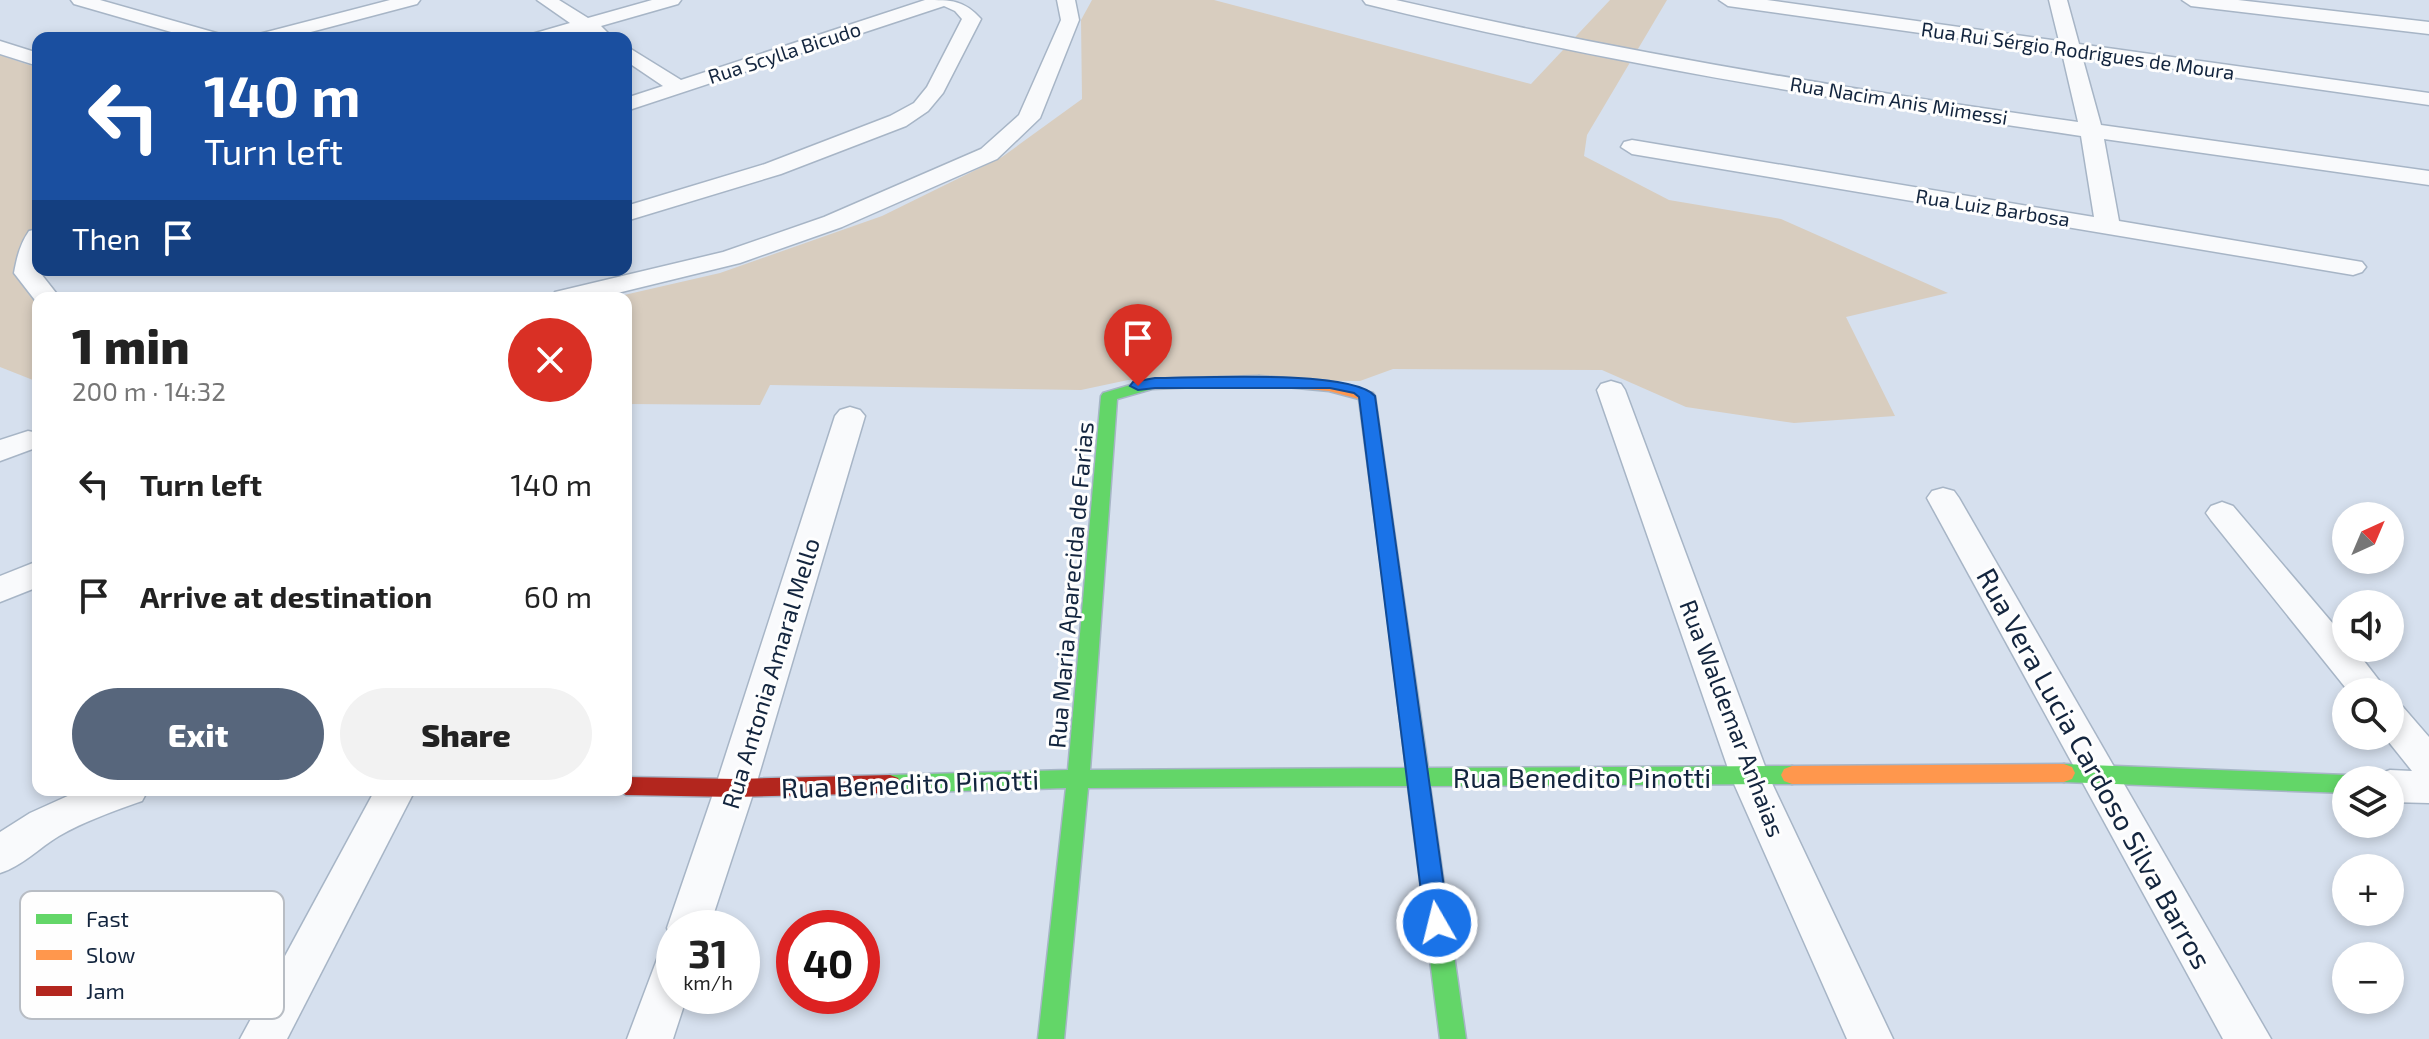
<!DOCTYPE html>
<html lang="en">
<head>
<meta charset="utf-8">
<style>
	body { margin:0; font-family:"Exo 2",sans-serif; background:#f2f2f2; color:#222; height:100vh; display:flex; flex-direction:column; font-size:30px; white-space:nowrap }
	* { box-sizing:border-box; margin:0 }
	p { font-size:26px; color:#767676 }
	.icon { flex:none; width:44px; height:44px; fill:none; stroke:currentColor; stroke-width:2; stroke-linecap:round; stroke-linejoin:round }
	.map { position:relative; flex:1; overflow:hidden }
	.sheet { position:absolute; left:32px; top:292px; width:600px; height:504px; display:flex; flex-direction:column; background:#fff; border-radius:16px; box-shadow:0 4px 12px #0003 }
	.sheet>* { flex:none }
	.hud { position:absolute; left:32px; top:32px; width:600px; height:244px; border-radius:16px; box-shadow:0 4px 12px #0003; background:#1a4fa0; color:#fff; overflow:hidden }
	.needle { width:52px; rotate:44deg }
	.buttons { position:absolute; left:2332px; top:502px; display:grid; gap:16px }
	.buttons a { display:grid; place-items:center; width:72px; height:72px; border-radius:50%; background:#fff; box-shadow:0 4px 12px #0003; font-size:40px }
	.speed { position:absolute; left:656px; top:910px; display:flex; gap:16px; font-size:40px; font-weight:700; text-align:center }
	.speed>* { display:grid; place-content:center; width:104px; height:104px; border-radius:50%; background:#fff; box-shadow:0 4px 12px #0003; line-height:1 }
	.speed small { font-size:20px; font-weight:400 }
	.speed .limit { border:12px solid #d22; background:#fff; color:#111 }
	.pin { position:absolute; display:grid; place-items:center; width:68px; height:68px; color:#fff; margin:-82px -34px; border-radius:50% 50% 50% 0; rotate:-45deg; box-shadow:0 0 8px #0007 }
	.pin .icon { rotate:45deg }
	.me { position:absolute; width:88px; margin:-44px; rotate:352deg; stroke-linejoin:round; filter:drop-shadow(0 0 6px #0008) }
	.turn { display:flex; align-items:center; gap:28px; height:168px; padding:0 40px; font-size:36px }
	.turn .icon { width:104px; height:104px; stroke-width:2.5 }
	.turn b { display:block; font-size:56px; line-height:68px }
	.then { display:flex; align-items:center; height:76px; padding:0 40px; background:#0003; gap:16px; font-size:30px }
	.round { display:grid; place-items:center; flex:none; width:84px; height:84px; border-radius:42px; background:#f2f2f2 }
	.headline { display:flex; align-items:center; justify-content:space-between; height:136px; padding:0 40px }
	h1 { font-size:48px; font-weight:800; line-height:60px }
	.primary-button { display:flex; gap:16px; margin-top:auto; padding:16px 40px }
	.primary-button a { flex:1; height:92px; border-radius:48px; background:#57667c; color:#fff; font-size:32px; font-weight:800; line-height:92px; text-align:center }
	.primary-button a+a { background:#f2f2f2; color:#222 }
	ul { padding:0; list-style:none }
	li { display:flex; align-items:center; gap:24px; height:112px; padding:0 40px }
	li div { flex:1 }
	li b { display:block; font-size:30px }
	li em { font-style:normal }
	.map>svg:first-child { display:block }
	.green { fill:#d8cdbf }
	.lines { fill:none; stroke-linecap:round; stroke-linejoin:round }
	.street-casing { stroke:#a7b5c6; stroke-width:3 }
	.fast-casing { stroke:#a7b5c6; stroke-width:3 }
	.slow-casing { stroke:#a7b5c6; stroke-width:3 }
	.jam-casing { stroke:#a7b5c6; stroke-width:3 }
	.street { fill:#f9fafc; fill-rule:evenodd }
	.fast { fill:#63d668; fill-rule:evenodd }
	.slow { fill:#ff974d; fill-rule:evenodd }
	.jam { fill:#b3261e; fill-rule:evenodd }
	.route { fill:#1a73e8; stroke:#114b97; stroke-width:2 }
	.labels { text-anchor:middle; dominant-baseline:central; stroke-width:6; stroke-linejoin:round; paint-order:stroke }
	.far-street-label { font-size:20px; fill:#13253e; stroke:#fefefe }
	.street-label { font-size:24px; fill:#13253e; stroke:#fefefe }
	.near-street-label { font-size:28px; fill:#13253e; stroke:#fefefe }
	.key { fill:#fefefe; stroke:#b8bdc4; stroke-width:2 }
	.key-label { font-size:22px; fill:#13253e }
</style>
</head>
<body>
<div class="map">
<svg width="2429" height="1039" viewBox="0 0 2429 1039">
	<rect width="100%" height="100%" fill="#d6e0ee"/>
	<!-- green -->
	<g class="green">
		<polygon points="1092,0 1214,0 1531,84 1610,0 1667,0 1587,135 1584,156 1669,200 1781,219 1948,293 1846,317 1895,416 1794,423 1686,407 1602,370 1393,369 1360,381 1128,380 1081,390 770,385 760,405 626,404 626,298 611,298 720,273 882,216 1002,157 1082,99 1081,20"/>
		<polygon points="0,55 38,68 38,225 20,257 38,298 38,382 0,367"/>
	</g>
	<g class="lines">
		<!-- street casing -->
		<g class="street-casing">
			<g id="street">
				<polygon points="71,0 100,0 220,34 223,38 192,38 74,4"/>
				<polygon points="390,0 420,0 417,4 288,38 256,38 259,34"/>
				<polygon points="537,0 559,0 588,18 652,0 681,0 678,4 601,26 608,33 605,37 591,37 583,32 560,38 529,38 532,34 570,23"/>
				<path d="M925 0C952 0 964 0 981 19L943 93 928 111 906 126 781 174 626 221V206L765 164 890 116 914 103 927 87 962 19 955 11 944 6 626 111V98L663 86 626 61V46L681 80Z"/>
				<polygon points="1057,0 1075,0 1079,20 1040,118 997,159 842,227 740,263 597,298 551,298 555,292 723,252 824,217 981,149 1019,115 1061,20"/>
				<path d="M1363 0H1396C1622 52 1849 90 2078 122L2062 53 1728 6 1719 0H1767L2059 41 2049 0H2067L2079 44 2429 93V105L2082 56 2101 125 2429 171V185L2104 139 2119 221 2362 262 2366 267 2362 272 2353 275 1632 154 1621 147 1624 142 1632 140 2094 217 2081 136C1841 101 1601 62 1366 4Z"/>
				<polygon points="2182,0 2238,0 2429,22 2429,34 2191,6"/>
				<polygon points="0,41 38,53 38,66 0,54"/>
				<path d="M38 229V270L60 298H38V304L14 273C17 257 20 244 29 231Z"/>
				<polygon points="1611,381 1621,384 1625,390 1769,777 1893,1039 1847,1039 1731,777 1597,390 1601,384"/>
				<polygon points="850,407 860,410 865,416 755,788 709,928 674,928 674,942 667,928 715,788 835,416 840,410"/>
				<polygon points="28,431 38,433 38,447 0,461 0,440"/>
				<polygon points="1943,488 1954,491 1959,498 2271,1039 2223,1039 1927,498 1932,491"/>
				<polygon points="2222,502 2233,506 2346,639 2346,648 2354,648 2388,692 2349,692 2211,520 2206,513 2211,506"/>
				<polygon points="38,561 38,587 0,602 0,576"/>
				<polygon points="2390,703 2403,707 2429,737 2429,803 2390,802 2390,780 2374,780 2376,775 2390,770 2412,771 2384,736 2390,736"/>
				<path d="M81 790H148L142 801C114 811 85 821 59 836 39 848 22 866 0 873V832L30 813Z"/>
				<polygon points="375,790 415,790 287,1039 240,1039"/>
				<polygon points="674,948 674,996 687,996 673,1039 627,1039 659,954"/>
			</g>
		</g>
		<!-- fast casing -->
		<g class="fast-casing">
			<g id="fast">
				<polygon points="1259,376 1267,381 1265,384 1152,389 1117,399 1090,770 1406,768 1382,573 1391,566 1400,573 1428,768 1792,766 1800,769 1803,775 1800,781 1792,784 1430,786 1466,1039 1440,1039 1408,786 1088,788 1064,1039 1038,1039 1066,788 890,793 882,790 879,784 882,778 890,775 1068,770 1101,396 1103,393 1151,379"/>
				<polygon points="2064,764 2346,775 2355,780 2346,780 2346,793 2064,782 2056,779 2053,773 2056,767"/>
			</g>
		</g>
		<!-- slow casing -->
		<g class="slow-casing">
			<g id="slow">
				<polygon points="1259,376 1329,381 1373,393 1375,396 1400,573 1398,578 1384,578 1382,573 1359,399 1329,391 1253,384 1251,381"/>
				<polygon points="2064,764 2072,767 2075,773 2072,779 2064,782 1792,784 1784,781 1781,775 1784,769 1792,766"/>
			</g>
		</g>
		<!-- jam casing -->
		<g class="jam-casing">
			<polygon id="jam" points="890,775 898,778 901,784 898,790 890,793 735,797 626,795 617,790 626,790 626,777 735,779"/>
		</g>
		<!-- street -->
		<use href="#street" class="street"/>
		<!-- fast -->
		<use href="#fast" class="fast"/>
		<!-- slow -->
		<use href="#slow" class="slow"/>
		<!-- jam -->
		<use href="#jam" class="jam"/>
	</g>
	<!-- route -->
	<path class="route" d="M1155 378C1196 378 1352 369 1375 396L1449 923 1446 930 1437 933 1429 930 1425 923 1359 397 1354 393 1330 388H1155L1138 390 1130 386 1133 382Z"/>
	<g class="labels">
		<!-- far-street labels -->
		<g class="far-street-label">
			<text transform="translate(2078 50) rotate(8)">Rua Rui Sérgio Rodrigues de Moura</text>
			<text transform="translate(784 52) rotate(-18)">Rua Scylla Bicudo</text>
			<text transform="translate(1899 100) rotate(9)">Rua Nacim Anis Mimessi</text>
			<text transform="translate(1993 207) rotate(9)">Rua Luiz Barbosa</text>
		</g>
		<!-- street labels -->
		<g class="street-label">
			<text transform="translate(1070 585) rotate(-85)">Rua Maria Aparecida de Farias</text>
			<text transform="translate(770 673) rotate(-73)">Rua Antonia Amaral Mello</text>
			<text transform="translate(1733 718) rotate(69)">Rua Waldemar Anhaias</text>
		</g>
		<!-- near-street labels -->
		<g class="near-street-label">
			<text transform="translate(2095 768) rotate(61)">Rua Vera Lucia Cardoso Silva Barros</text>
			<text x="1582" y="777">Rua Benedito Pinotti</text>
			<text transform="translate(910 783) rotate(-2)">Rua Benedito Pinotti</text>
		</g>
	</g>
	<!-- legend -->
	<rect x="20" y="891" width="264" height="128" rx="12" class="key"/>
	<rect x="36" y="914" width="36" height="10" fill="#63d668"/>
	<rect x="36" y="950" width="36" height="10" fill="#ff974d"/>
	<rect x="36" y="986" width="36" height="10" fill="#b3261e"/>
	<g class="key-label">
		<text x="86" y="927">Fast</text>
		<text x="86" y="963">Slow</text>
		<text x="86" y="999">Jam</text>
	</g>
</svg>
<div class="buttons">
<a><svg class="needle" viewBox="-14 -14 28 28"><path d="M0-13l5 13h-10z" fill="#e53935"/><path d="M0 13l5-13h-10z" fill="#767676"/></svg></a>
<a><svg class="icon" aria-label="sound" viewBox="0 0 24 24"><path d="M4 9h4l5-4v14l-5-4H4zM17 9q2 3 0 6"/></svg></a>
<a><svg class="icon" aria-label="search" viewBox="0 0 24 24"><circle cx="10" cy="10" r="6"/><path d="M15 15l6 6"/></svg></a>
<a><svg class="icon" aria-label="layers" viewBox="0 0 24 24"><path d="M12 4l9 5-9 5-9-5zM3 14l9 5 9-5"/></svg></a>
<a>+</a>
<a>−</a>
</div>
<div class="speed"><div>31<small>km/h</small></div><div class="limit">40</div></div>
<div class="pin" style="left:1138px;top:386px;background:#d93025"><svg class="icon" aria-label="arrive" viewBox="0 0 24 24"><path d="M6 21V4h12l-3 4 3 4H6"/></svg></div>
<svg class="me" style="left:1437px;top:923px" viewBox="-20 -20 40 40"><circle r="17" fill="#1a73e8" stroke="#fff" stroke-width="3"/><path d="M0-11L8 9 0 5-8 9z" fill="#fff"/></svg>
<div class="hud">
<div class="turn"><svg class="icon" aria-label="left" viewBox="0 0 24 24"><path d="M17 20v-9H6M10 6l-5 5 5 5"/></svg><div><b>140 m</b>Turn left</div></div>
<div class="then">Then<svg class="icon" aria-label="arrive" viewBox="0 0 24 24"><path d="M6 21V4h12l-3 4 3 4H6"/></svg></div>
</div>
<section class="sheet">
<div class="headline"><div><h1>1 min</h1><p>200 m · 14:32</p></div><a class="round" style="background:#d93025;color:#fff"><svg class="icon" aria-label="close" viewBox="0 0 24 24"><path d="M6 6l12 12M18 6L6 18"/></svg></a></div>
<ul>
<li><svg class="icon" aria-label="left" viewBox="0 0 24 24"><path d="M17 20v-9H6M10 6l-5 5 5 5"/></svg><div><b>Turn left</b></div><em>140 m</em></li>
<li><svg class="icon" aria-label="arrive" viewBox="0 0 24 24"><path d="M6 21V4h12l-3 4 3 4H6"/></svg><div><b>Arrive at destination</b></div><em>60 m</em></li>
</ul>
<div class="primary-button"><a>Exit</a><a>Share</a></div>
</section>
</div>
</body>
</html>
